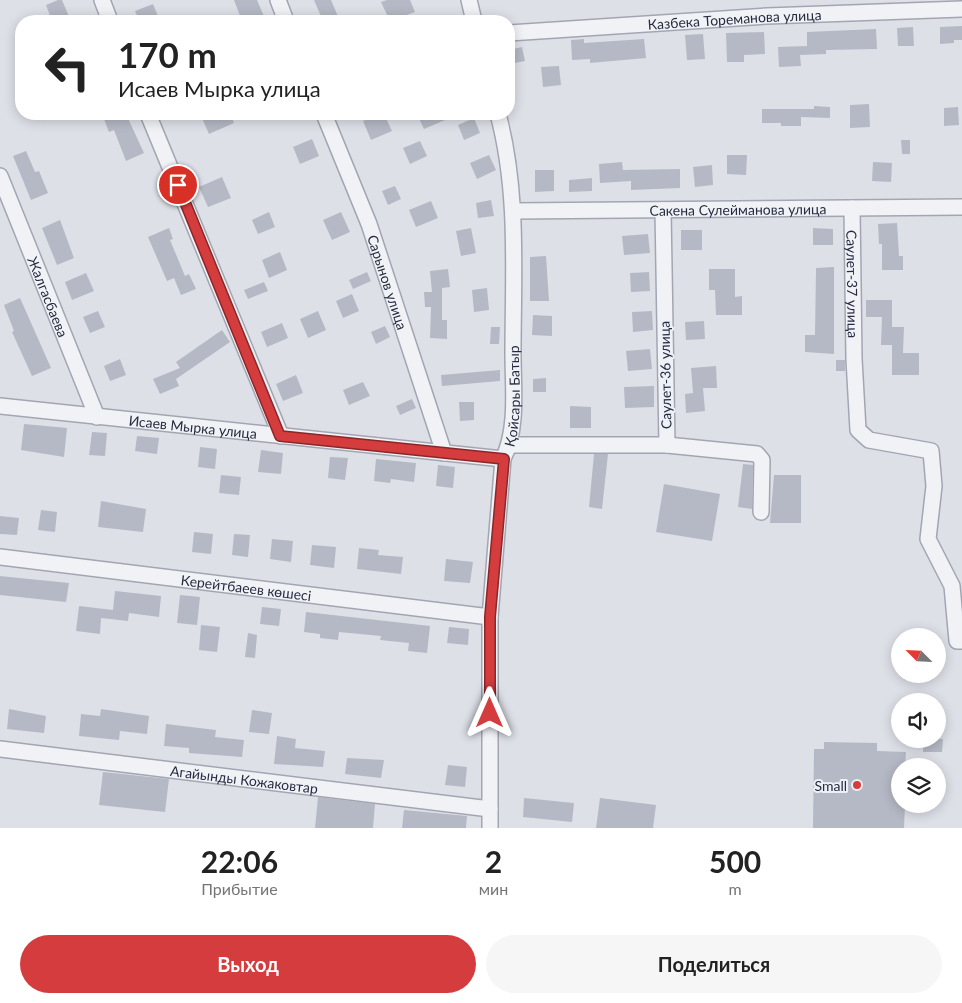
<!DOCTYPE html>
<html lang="ru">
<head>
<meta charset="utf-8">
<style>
	body { margin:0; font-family:Lato,sans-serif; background:#f6f6f6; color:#222; height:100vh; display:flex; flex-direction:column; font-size:19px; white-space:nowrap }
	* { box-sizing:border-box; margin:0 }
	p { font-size:16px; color:#767676 }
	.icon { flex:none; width:28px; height:28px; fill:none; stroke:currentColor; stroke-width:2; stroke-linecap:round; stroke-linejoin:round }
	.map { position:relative; height:828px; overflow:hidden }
	.side { display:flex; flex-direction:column; background:#fff; flex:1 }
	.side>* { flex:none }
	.hud { position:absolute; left:15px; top:15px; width:500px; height:105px; border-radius:20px; box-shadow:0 2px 12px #0003; background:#fff; color:#222; overflow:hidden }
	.needle { width:32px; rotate:294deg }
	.tools { position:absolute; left:891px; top:628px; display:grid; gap:10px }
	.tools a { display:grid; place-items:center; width:55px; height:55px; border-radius:50%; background:#fff; box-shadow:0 2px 12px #0003; font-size:25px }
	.pin { position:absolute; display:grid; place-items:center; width:42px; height:42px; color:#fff; margin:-21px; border:2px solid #fff; border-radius:50%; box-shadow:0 1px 5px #0007 }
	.me { position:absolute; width:55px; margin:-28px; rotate:0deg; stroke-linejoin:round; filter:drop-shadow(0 0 4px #0008) }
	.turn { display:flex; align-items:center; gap:18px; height:105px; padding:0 20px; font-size:22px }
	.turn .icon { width:65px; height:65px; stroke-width:2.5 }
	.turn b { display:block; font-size:35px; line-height:42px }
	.eta { display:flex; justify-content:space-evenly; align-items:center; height:85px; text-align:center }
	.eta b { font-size:30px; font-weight:700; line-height:35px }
	.action { display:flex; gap:10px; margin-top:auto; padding:10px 20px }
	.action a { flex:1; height:58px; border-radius:30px; background:#d43c3d; color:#fff; font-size:20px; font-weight:700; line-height:58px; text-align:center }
	.action a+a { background:#f6f6f6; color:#222 }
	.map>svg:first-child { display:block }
	.building { fill:#b5b9c5 }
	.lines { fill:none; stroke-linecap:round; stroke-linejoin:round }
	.minor-casing { stroke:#a3a6b2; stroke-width:18 }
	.minor { stroke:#f1f2f6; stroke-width:15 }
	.route-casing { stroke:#8a2728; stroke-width:12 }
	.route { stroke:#d43c3d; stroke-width:9 }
	.poi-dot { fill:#d43c3d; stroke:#edf0f6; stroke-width:2 }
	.labels { text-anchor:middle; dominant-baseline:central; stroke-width:4; stroke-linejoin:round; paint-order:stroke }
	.street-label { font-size:14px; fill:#262c40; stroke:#edf0f6 }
	.poi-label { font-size:14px; fill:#262c40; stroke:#edf0f6; text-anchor:end }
</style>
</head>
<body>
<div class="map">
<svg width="962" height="828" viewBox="0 0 962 828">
	<rect width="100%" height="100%" fill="#dee0e8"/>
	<!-- building -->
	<g class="building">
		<polygon points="58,0 62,0 70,19 52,21 46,5"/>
		<polygon points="234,0 257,0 266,21 242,21"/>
		<polygon points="314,0 331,0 340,21 323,21"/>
		<polygon points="387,0 410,0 415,12 390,21 381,2"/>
		<polygon points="153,4 160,21 139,21 135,11"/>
		<polygon points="962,26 962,40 954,40 954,43 940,44 940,27"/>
		<polygon points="913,27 914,46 898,46 897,28"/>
		<polygon points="876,29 877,49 826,50 826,54 800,55 801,66 779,67 778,47 807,46 807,32"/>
		<polygon points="764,32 765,54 744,55 744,62 727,62 726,33"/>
		<polygon points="703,34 705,59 687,60 685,35"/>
		<polygon points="584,39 584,43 644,39 646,58 590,63 590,59 572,60 571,40"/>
		<polygon points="522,47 525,61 509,64 509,50"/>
		<polygon points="559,66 561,85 543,87 541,67"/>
		<polygon points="869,104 870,127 850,128 850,105"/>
		<polygon points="814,106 830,107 830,118 801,117 801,126 781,126 781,123 762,123 762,109 814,109"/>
		<polygon points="958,107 959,125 944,126 944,108"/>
		<polygon points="102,114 126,114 144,153 126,161 114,130 109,132"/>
		<polygon points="206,114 230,114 234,123 209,134 201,116"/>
		<polygon points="380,114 384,114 392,131 371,140 363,121"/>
		<polygon points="417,114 459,114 424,129"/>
		<polygon points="474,118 480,133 464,140 458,125"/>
		<polygon points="312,139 319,156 300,164 293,147"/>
		<polygon points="901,140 910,140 910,154 902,154"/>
		<polygon points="420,141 427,156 410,164 403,148"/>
		<polygon points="26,151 35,172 39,171 48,193 31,200 13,156"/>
		<polygon points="489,155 496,170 477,179 470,163"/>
		<polygon points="727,155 747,155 746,175 727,174"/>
		<polygon points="622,162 623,170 680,169 680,188 631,190 631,181 600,183 599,164"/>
		<polygon points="873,162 892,163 891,182 872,181"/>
		<polygon points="712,165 713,185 695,187 693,167"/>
		<polygon points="535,170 554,170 554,191 535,192"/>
		<polygon points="222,177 231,198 208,207 199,187"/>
		<polygon points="592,178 592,191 569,192 569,180"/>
		<polygon points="395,186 401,199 388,205 382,191"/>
		<polygon points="491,200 494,216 478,218 476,203"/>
		<polygon points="431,201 438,218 416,227 409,210"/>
		<polygon points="269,212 275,227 258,234 252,220"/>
		<polygon points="341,212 350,232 332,240 323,220"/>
		<polygon points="60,220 74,258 57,265 42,228"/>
		<polygon points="897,223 899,256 903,256 903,270 882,270 882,244 879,244 878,224"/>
		<polygon points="169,228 173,239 170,240 185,276 189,274 196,289 181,295 174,278 167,281 148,237"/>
		<polygon points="471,228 476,253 461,256 456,231"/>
		<polygon points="813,228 833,229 833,245 813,245"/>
		<rect x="681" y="230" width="21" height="20"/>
		<polygon points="648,234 650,253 624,255 622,236"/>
		<polygon points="280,252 287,270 269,278 262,260"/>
		<polygon points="546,256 549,301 530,301 530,257"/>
		<polygon points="834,267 834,354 805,352 805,335 815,335 816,268"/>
		<polygon points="448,269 450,287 442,288 442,320 447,320 447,339 430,338 431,307 425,307 424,292 432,292 430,271"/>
		<polygon points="709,269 735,269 735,297 742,296 742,315 716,315 715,290 709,290"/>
		<polygon points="367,272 371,281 353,289 349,280"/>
		<polygon points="649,272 650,291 631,292 630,273"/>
		<polygon points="86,273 94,291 72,300 65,282"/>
		<polygon points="264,282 268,291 248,299 244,290"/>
		<polygon points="487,288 489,310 474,312 472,290"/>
		<polygon points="352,294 359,311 343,318 336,301"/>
		<polygon points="20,298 51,368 32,376 12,332 14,331 4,305"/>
		<polygon points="866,300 892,300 892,327 904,327 903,353 919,353 919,375 892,375 892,345 881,345 882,317 866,317"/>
		<polygon points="98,311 105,327 90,333 83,317"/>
		<polygon points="318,311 326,330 308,338 300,319"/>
		<polygon points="652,311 653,330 633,332 632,312"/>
		<polygon points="533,315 552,316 552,336 532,335"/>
		<polygon points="704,321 705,339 686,340 685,322"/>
		<polygon points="282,323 288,338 267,347 261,332"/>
		<polygon points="385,326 390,337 376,344 371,332"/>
		<polygon points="491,327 500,327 499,344 490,344"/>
		<polygon points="222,330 230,342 176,379 179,386 160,394 153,379 180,368 176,362"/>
		<polygon points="650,349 652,369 628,371 626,351"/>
		<polygon points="120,359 126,375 110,381 104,366"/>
		<rect x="836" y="360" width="9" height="11"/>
		<polygon points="716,366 717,388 703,388 705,411 686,413 685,394 693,393 691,368"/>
		<polygon points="500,370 500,381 442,386 441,375"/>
		<polygon points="296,375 303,393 283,401 276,384"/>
		<polygon points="546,378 546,392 533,392 533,379"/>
		<polygon points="363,382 370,396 349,405 343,390"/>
		<polygon points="654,386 654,407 625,408 624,387"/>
		<polygon points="412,399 416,408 400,415 396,406"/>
		<polygon points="459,402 474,402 474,420 460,421"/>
		<polygon points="570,406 591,407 591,428 570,428"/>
		<polygon points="24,424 67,428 64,457 21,450"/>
		<polygon points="92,432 107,433 105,456 89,455"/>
		<polygon points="137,436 159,438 157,454 135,451"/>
		<polygon points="200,447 217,449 215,469 198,467"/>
		<polygon points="261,450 283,453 281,474 258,472"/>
		<polygon points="594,454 608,454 602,509 589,507"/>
		<polygon points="330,457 348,458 345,480 328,478"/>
		<polygon points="376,459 416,463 414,482 391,479 390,483 374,481"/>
		<polygon points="743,464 753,465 752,509 738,507"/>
		<polygon points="438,465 455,467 453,488 436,486"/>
		<polygon points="221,475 241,477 239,495 219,493"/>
		<polygon points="774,475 801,475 801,523 770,523"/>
		<polygon points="664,484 720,494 712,541 656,532"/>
		<polygon points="101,501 146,509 143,532 98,527"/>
		<polygon points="41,510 57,512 55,532 38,530"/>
		<polygon points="0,516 19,518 17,535 0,534"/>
		<polygon points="194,532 213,534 211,554 192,552"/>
		<polygon points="234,534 250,535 248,557 232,555"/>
		<polygon points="272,539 293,541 291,562 270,559"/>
		<polygon points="312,545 336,547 334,568 310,565"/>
		<polygon points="359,548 379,550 378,555 403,557 401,574 357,569"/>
		<polygon points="446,559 473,562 470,583 444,581"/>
		<polygon points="0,576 69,583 66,602 0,595"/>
		<polygon points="115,591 161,596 159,617 129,613 128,621 101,618 100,634 76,631 79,606 113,610"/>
		<polygon points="180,595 200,597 197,625 177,623"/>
		<polygon points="262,607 281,609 279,626 260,624"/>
		<polygon points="306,612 430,626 427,653 408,651 409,643 380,640 381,636 339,632 338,640 320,638 320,634 304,632"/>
		<polygon points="201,625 220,627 217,652 199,650"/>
		<polygon points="449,627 469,629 468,645 447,643"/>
		<polygon points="248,633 257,635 255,658 245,657"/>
		<polygon points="9,709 46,716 44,733 7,729"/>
		<polygon points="101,709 149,716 147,734 120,731 119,740 79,736 81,714 100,716"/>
		<polygon points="252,710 272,713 269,734 249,732"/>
		<polygon points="166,724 216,730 215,737 244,740 242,757 189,753 189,748 164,746"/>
		<polygon points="277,736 296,739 295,748 325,751 323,767 274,764"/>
		<polygon points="923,739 943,739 942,752 923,752"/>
		<polygon points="824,742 877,743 877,751 906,752 905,766 900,766 900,804 905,804 904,828 813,828 814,749 824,749"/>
		<polygon points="347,758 384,760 381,778 345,774"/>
		<polygon points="448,765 467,767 465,787 445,785"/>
		<polygon points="103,772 169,779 165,812 99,805"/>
		<polygon points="318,797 375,804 373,828 315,828"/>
		<polygon points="524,798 574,803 572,822 523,817"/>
		<polygon points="600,798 656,805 653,828 596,828"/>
		<polygon points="404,810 467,816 466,828 402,828"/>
	</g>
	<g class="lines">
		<!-- minor casing -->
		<g class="minor-casing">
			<g id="minor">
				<polyline points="102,0 110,21"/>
				<polyline points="278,0 286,21"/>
				<polyline points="469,0 474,21"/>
				<path id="s1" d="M509 33 767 16 962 9"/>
				<polyline points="148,114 281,436"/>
				<path id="s2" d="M324 114 369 224 444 453"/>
				<path id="s3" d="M0 176 97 417"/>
				<path id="s4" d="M852 208 854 359 858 430 869 440 931 451 934 486 928 539 952 586 957 641H962"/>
				<path id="s5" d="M514 211 962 207"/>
				<path id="s6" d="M0 406 503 459"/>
				<polyline points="511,445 667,445 663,210"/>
				<polyline points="667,445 757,454 762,460 761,512"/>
				<path id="s7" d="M0 557 490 617"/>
				<path id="s8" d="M0 749 490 809"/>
				<path id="s9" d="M490 828V617L503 459C518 429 513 387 513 354 513 274 519 192 498 114"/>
			</g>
		</g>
		<!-- minor -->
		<use href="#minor" class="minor"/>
	</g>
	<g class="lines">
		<!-- route casing -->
		<g class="route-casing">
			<polyline id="route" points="178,185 280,436 504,459 490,617 490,713"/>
		</g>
		<!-- route -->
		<use href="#route" class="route"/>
	</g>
	<!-- markers -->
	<circle class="poi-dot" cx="857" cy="785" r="5"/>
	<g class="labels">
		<!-- street labels -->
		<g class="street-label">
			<text stroke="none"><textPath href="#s1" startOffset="226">Казбека Тореманова улица</textPath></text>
			<text stroke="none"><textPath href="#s5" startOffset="224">Сакена Сулейманова улица</textPath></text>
			<text stroke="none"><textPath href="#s2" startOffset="180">Сарынов улица</textPath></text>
			<text stroke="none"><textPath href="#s4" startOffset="76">Саулет-37 улица</textPath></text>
			<text stroke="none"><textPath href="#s3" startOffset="130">Жалгасбаева</textPath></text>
			<text transform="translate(665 375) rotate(-91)">Саулет-36 улица</text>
			<text stroke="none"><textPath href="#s9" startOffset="434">Қойсары Батыр</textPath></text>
			<text stroke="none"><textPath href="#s6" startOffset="194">Исаев Мырка улица</textPath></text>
			<text stroke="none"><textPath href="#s7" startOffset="248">Керейтбаеев көшесі</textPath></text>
			<text stroke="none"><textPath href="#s8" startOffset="246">Агайынды Кожаковтар</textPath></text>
		</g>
		<!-- poi labels -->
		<g class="poi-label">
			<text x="847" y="785">Small</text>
		</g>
	</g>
</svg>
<div class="tools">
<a><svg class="needle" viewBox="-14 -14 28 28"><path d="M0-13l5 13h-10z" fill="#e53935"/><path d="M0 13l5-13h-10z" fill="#767676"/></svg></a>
<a><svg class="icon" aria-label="sound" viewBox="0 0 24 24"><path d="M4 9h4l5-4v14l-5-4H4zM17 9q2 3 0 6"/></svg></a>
<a><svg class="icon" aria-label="layers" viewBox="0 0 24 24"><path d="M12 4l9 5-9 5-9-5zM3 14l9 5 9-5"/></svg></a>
</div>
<div class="pin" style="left:178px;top:185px;background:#d93025"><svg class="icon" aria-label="arrive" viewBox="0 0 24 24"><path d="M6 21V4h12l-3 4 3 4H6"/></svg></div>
<svg class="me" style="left:490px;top:713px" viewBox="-20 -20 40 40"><path d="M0-17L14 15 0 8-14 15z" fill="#d43c3d" stroke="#fff" stroke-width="4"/></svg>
<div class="hud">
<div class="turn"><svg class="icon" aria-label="left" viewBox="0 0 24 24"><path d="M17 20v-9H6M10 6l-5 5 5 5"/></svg><div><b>170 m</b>Исаев Мырка улица</div></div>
</div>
</div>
<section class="side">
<div class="eta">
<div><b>22:06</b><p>Прибытие</p></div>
<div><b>2</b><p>мин</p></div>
<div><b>500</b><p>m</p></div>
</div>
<div class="action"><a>Выход</a><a>Поделиться</a></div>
</section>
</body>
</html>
